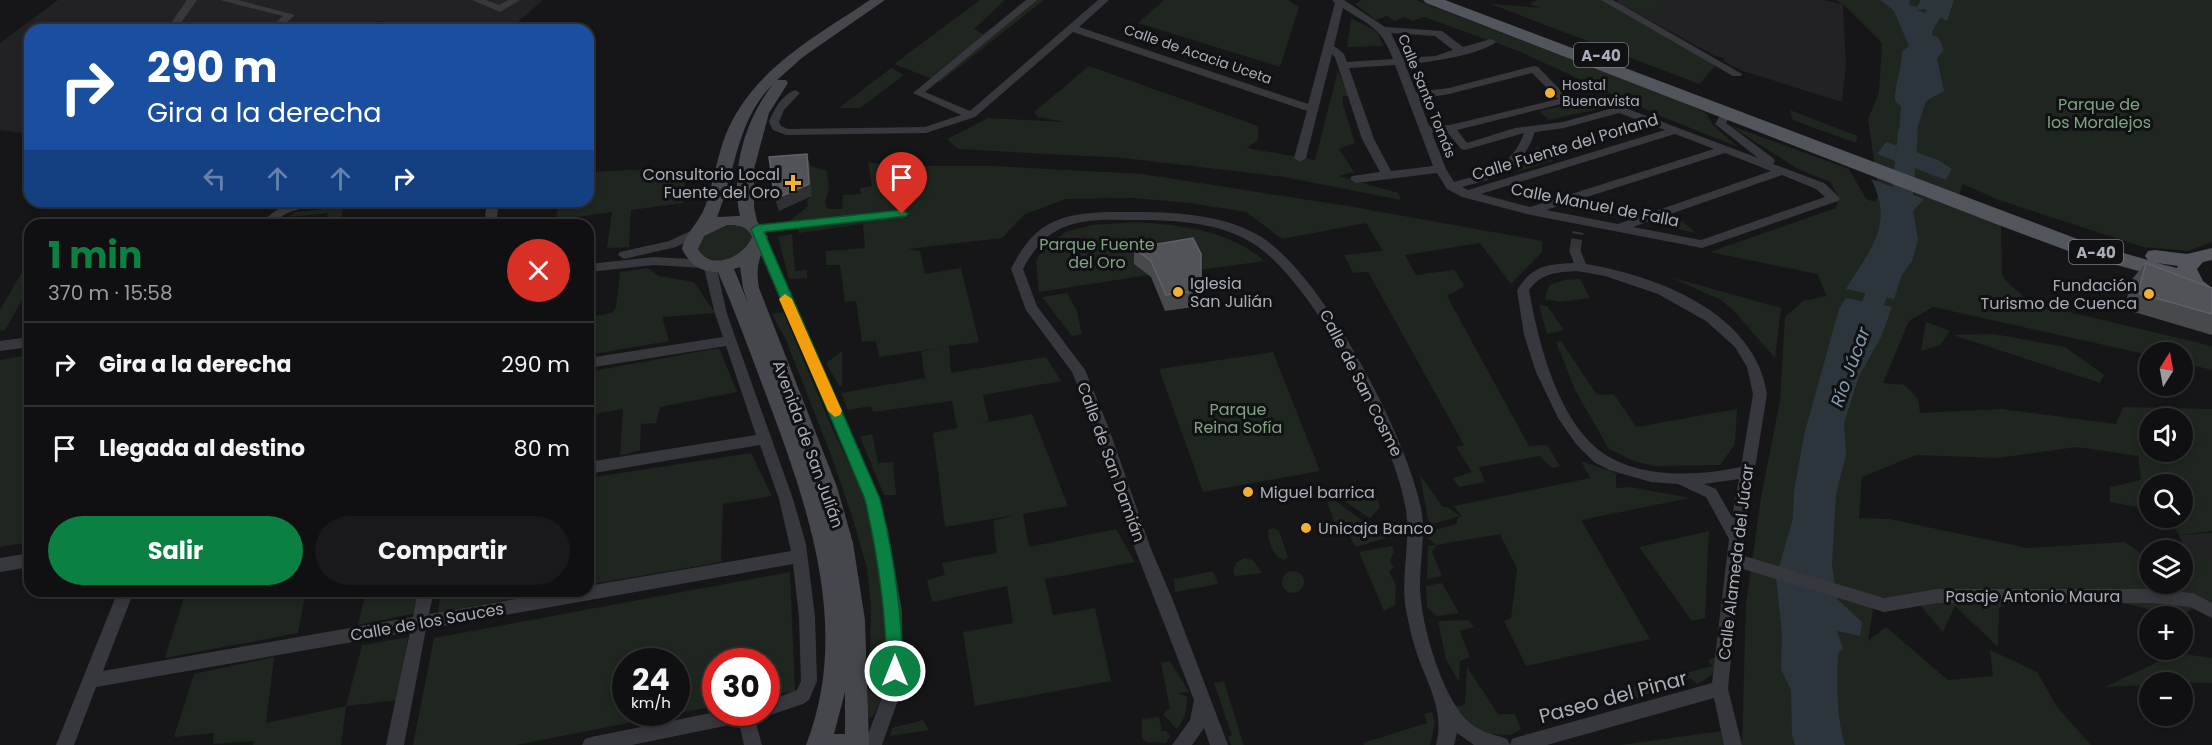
<!DOCTYPE html>
<html lang="es">
<head>
<meta charset="utf-8">
<style>
	body { margin:0; font-family:Poppins,sans-serif; background:#19191b; color:#f1f3f6; height:100vh; display:flex; flex-direction:column; font-size:22px; white-space:nowrap }
	* { box-sizing:border-box; margin:0 }
	p { font-size:20px; color:#9c9d9f }
	.icon { flex:none; width:33px; height:33px; fill:none; stroke:currentColor; stroke-width:2; stroke-linecap:round; stroke-linejoin:round }
	.map { position:relative; flex:1; overflow:hidden }
	.drawer { position:absolute; left:24px; top:219px; width:570px; height:378px; display:flex; flex-direction:column; background:#101012; border-radius:18px; box-shadow:0 3px 9px #0003,0 0 0 2px #303032 }
	.drawer>* { flex:none }
	.top-card { position:absolute; left:24px; top:24px; width:570px; height:183px; border-radius:18px; box-shadow:0 3px 9px #0003,0 0 0 2px #303032; background:#1a4fa0; color:#fff; overflow:hidden }
	.needle { width:39px; rotate:11deg }
	.tools { position:absolute; left:2139px; top:342px; display:grid; gap:12px }
	.tools a { display:grid; place-items:center; width:54px; height:54px; border-radius:50%; background:#101012; box-shadow:0 3px 9px #0003,0 0 0 2px #303032; font-size:30px }
	.speed { position:absolute; left:612px; top:648px; display:flex; gap:12px; font-size:30px; font-weight:700; text-align:center }
	.speed>* { display:grid; place-content:center; width:78px; height:78px; border-radius:50%; background:#101012; box-shadow:0 3px 9px #0003,0 0 0 2px #303032; line-height:1 }
	.speed small { font-size:15px; font-weight:400 }
	.speed .limit { border:9px solid #d22; background:#fff; color:#111 }
	.pin { position:absolute; display:grid; place-items:center; width:51px; height:51px; color:#fff; margin:-62px -26px; border-radius:50% 50% 50% 0; rotate:-45deg; box-shadow:0 0 6px #0007 }
	.pin .icon { rotate:45deg }
	.me { position:absolute; width:66px; margin:-33px; rotate:0deg; stroke-linejoin:round; filter:drop-shadow(0 0 4px #0008) }
	.turn { display:flex; align-items:center; gap:21px; height:126px; padding:0 24px; font-size:27px }
	.turn .icon { width:78px; height:78px; stroke-width:2.5 }
	.turn b { display:block; font-size:42px; line-height:51px }
	.lanes { display:flex; align-items:center; height:57px; padding:0 24px; background:#0003; justify-content:center; gap:30px; direction:ltr }
	.lanes .off { opacity:.35 }
	.round { display:grid; place-items:center; flex:none; width:63px; height:63px; border-radius:32px; background:#19191b }
	.summary { display:flex; align-items:center; justify-content:space-between; height:102px; padding:0 24px }
	h1 { font-size:36px; font-weight:700; line-height:45px; color:#0b8043 }
	.primary-button { display:flex; gap:12px; margin-top:auto; padding:12px 24px }
	.primary-button a { flex:1; height:69px; border-radius:36px; background:#0b8043; color:#fff; font-size:24px; font-weight:700; line-height:69px; text-align:center }
	.primary-button a+a { background:#19191b; color:#f1f3f6 }
	ul { padding:0; list-style:none }
	li { display:flex; align-items:center; gap:18px; height:84px; padding:0 24px; border-top:2px solid #303032 }
	li div { flex:1 }
	li b { display:block; font-size:22px }
	li em { font-style:normal }
	.map>svg:first-child { display:block }
	.built { fill:#222225 }
	.green { fill:#1e261f; fill-rule:evenodd }
	.water { fill:#2c353c }
	.lines { fill:none; stroke-linecap:round; stroke-linejoin:round }
	.river { fill:#2c353c; fill-rule:evenodd }
	.street-tunnel { stroke:#333438; stroke-width:11; stroke-dasharray:11 5; stroke-linecap:butt }
	.street { fill:#37383d; fill-rule:evenodd }
	.secondary { fill:#45474d; fill-rule:evenodd }
	.primary { fill:#53555c; fill-rule:evenodd }
	.wall { fill:#47494d }
	.shaded-wall { fill:#2f3033 }
	.building { fill:#525359; stroke:#5f6168; stroke-width:1.5 }
	.route { fill:#0b8043; stroke:#07532c; stroke-width:1.5 }
	.slow { fill:#f59e0b }
	.poi-dot { fill:#f2b134; stroke:#111113; stroke-width:2 }
	.labels { text-anchor:middle; dominant-baseline:central; stroke-width:6; stroke-linejoin:round; paint-order:stroke }
	.far-street-label { font-size:14px; fill:#a8adb8; stroke:#111113 }
	.far-poi-label { font-size:14px; fill:#a8adb8; stroke:#111113; text-anchor:start }
	.shield { fill:#111113; stroke:#7b7e86; stroke-width:1.5 }
	.shield-label { font-size:15px; font-weight:bold; fill:#a8adb8 }
	.park-label { font-size:16px; fill:#7fa381; stroke:#111113 }
	.street-label { font-size:16px; fill:#a8adb8; stroke:#111113 }
	.poi-label { font-size:16px; fill:#a8adb8; stroke:#111113; text-anchor:start }
	.water-label { font-size:18px; font-style:italic; fill:#7f9bb3; stroke:#111113 }
	.near-street-label { font-size:20px; fill:#a8adb8; stroke:#111113 }
</style>
</head>
<body>
<div class="map">
<svg width="2212" height="745" viewBox="0 0 2212 745">
	<rect width="100%" height="100%" fill="#161618"/>
	<!-- built -->
	<g class="built">
		<polygon points="58,0 543,0 509,30 416,30 378,21 367,30 30,30 30,134 0,130 0,43"/>
		<polygon points="1617,0 1823,0 1843,4 1846,64 1842,102 1743,71 1723,61 1725,58 1715,56 1618,3"/>
		<polygon points="2212,533 2212,614 2179,535"/>
	</g>
	<!-- green -->
	<g class="green">
		<polygon points="980,0 1005,0 974,29 983,34 1031,0 1044,0 940,82 894,64"/>
		<polygon points="1164,0 1288,0 1299,7 1280,67 1138,23"/>
		<polygon points="1362,0 1416,0 1680,101 1706,113 1713,125 1738,147 1658,115 1516,50 1424,17 1412,21 1405,17 1394,21 1387,16 1376,20 1355,4"/>
		<polygon points="1538,0 1602,0 1716,65 1699,84 1491,4 1542,8 1529,4"/>
		<polygon points="1626,0 1663,0 1660,14 1624,7"/>
		<path d="M1836 0H2212V242L2188 251 2143 247 1999 200 1963 184 1955 207 2001 225 2002 274 2006 281 2024 297 2052 308 2212 346V370L2183 363 2182 352H2150L2149 355 1933 307 1909 321 1883 383 1905 385 1918 399 1920 413 2001 409 2116 424 2123 407 2212 409V531L2179 535 2168 518H2182V484H2150L2149 509 2110 502V487L2141 480 2138 456 2077 447 1997 458 1916 455 1862 477 1859 518 1889 519 2028 548 2125 542 2149 559 2150 584H2182L2183 573 2190 574 2202 550 2212 558V601L2182 614H2165L2132 605 2039 590 1999 608 1998 647 1955 606 1943 632 1915 599 1875 597 1868 641 1886 627 1948 680 1993 676 1990 650 2037 672 2057 707 2091 745H1742L1746 604 1761 498 1780 400 1785 317 1803 301 1827 296 1817 274 1710 252 1836 208 1839 197 1830 182 1798 169 1729 125 1849 169 1866 199 1875 202 1879 194 1868 119 1879 93 1882 43 1843 4ZM2150 418H2182V452H2150Z"/>
		<polygon points="1351,18 1376,31 1384,46 1347,47"/>
		<polygon points="1089,66 1258,126 1258,140 1247,148 1315,160 1338,71 1349,96 1343,96 1343,105 1355,143 1339,149 1354,172 1338,176 1398,193 1401,200 1284,177 1124,158 958,149 947,139 988,118 1065,122 1038,117 1034,112"/>
		<polygon points="891,68 904,75 860,108 839,108"/>
		<polygon points="1600,98 1621,104 1549,120 1539,111"/>
		<polygon points="1790,110 1857,136 1856,143 1793,120"/>
		<polygon points="1537,146 1554,160 1517,172"/>
		<polygon points="868,162 892,166 993,166 1142,174 1348,206 1543,241 1542,252 1511,284 1480,243 1405,255 1416,275 1454,270 1465,286 1447,296 1529,446 1547,445 1560,466 1552,468 1540,456 1479,467 1485,482 1459,487 1453,478 1472,472 1456,447 1464,445 1368,272 1353,273 1344,255 1383,251 1366,223 1282,239 1246,212 1190,203 1133,198 1066,199 1025,214 1002,238 908,249 920,251 925,274 961,268 979,342 949,346 951,373 1046,357 1061,381 983,395 989,421 983,423 1032,414 1068,506 1023,514 1029,547 1116,529 1135,562 1045,579 1053,615 1095,608 1111,681 975,706 963,632 1013,623 1007,586 932,602 927,580 945,575 942,563 997,553 993,521 1015,515 945,527 933,433 957,428 952,401 873,412 871,406 848,410 841,393 925,378 921,352 940,348 879,357 876,341 862,342 856,301 845,302 840,265 826,265 826,251 865,248 863,224 799,233 798,224 786,224 808,206 807,200 812,196 810,166 827,171 829,188 825,203 827,209 842,209 843,195 861,194 860,188 872,186"/>
		<polygon points="650,169 685,176 683,203 631,210 629,247 607,248 612,212 556,220 559,201 588,201 588,172"/>
		<polygon points="1595,200 1615,218 1567,208"/>
		<polygon points="344,207 340,224 389,218 389,225 324,225 328,213 289,217 295,212"/>
		<polygon points="1674,214 1696,233 1650,223"/>
		<path d="M1135 222C1182 225 1228 230 1265 261L1199 270 1135 264 1149 275 1039 292 1036 262 1039 255 1065 232 1092 225Z"/>
		<path d="M731 224 749 229 754 241C733 259 722 270 697 251V242L710 229Z"/>
		<polygon points="792,234 795,271 807,270 807,278 789,279 778,237"/>
		<polygon points="30,258 30,286 5,330 0,331 0,310"/>
		<polygon points="648,268 659,276 694,282 715,313 662,317 669,341 588,355 588,317 612,313 616,307 620,272"/>
		<polygon points="1670,277 1781,308 1775,358 1733,310 1721,300"/>
		<polygon points="1580,279 1590,298 1561,302 1545,299 1549,285 1564,280"/>
		<polygon points="1067,293 1077,311 1082,334 1072,336 1042,297"/>
		<polygon points="1539,305 1547,306 1564,330 1547,334"/>
		<polygon points="783,312 831,426 872,511 886,618 886,689 873,716 865,719 870,666 871,606 867,568 853,519 831,455 786,340 772,314"/>
		<polygon points="1926,322 1950,331 1940,345 1921,351"/>
		<polygon points="1994,334 2065,347 2104,375 2100,383 1953,335"/>
		<polygon points="1561,341 1597,395 1614,394 1636,427 1737,409 1735,444 1720,465 1656,466 1636,462 1609,449 1576,392 1556,342"/>
		<polygon points="719,348 737,392 660,407 656,423 641,424 640,450 620,456 623,409 588,415 588,372"/>
		<polygon points="842,351 842,386 839,386 826,363"/>
		<polygon points="1273,352 1320,471 1203,492 1159,369"/>
		<polygon points="30,355 30,542 0,547 0,360"/>
		<polygon points="872,434 878,463 893,462 896,495 884,495 860,437"/>
		<polygon points="751,453 772,496 723,504 721,562 588,585 588,478"/>
		<polygon points="1581,461 1616,473 1616,488 1630,487 1690,498 1581,520 1650,639 1526,666 1504,621 1511,618 1517,568 1500,534 1437,545 1432,552 1442,576 1427,579 1428,546 1437,545 1428,539 1427,532 1457,524 1457,519 1461,516 1454,506 1590,478"/>
		<polygon points="1420,475 1443,507 1447,507 1460,516 1429,525"/>
		<polygon points="1375,493 1380,507 1370,518 1341,499"/>
		<polygon points="1334,500 1386,538 1356,547 1343,525 1336,526 1327,502"/>
		<path d="M1273 528 1279 531 1288 557 1284 560C1274 558 1267 540 1268 530Z"/>
		<polygon points="1709,531 1705,618 1692,621 1639,547"/>
		<polygon points="1392,546 1394,551 1390,561 1394,568 1389,571 1396,586 1395,605 1384,611 1359,552"/>
		<polygon points="1244,558 1253,560 1262,573 1235,576 1233,570 1237,562"/>
		<circle cx="1293" cy="582" r="11"/>
		<polygon points="1213,571 1218,584 1175,592 1174,579"/>
		<path d="M790 572 795 691 767 696 766 662H716L715 706 516 745H413L434 638ZM626 662H676V712H626Z"/>
		<polygon points="1442,583 1459,613 1437,616 1427,607 1426,586"/>
		<polygon points="186,591 306,591 298,633 165,658"/>
		<polygon points="366,591 418,591 416,613 358,625"/>
		<polygon points="441,591 557,591 438,612"/>
		<polygon points="1468,620 1474,627 1460,631 1470,657 1460,661 1459,682 1446,659 1438,621"/>
		<polygon points="408,637 398,700 346,706 341,745 253,745 254,741 213,744 214,733 174,737 194,674 274,657 266,723 346,706 362,645"/>
		<polygon points="2176,653 2212,658 2212,683 2150,682 2149,685 2105,687"/>
		<path d="M1716 657C1717 673 1711 677 1697 684L1691 678 1636 698 1630 688 1712 666 1708 660Z"/>
		<path d="M1170 661 1189 692 1178 693 1187 697C1187 710 1185 719 1177 729L1163 714 1170 708 1161 663Z"/>
		<polygon points="1467,667 1498,714 1515,714 1521,729 1510,735 1478,733 1452,707 1465,705"/>
		<polygon points="1224,681 1242,740 1244,745 1231,745 1228,737 1232,735 1214,683"/>
		<polygon points="1432,712 1435,723 1430,745 1364,745 1363,743 1427,723 1424,714"/>
		<polygon points="1159,717 1162,731 1166,731 1170,736 1166,743 1146,742 1142,738 1142,719"/>
		<polygon points="923,720 929,730 890,736 892,728"/>
		<polygon points="1722,731 1726,745 1620,745"/>
	</g>
	<!-- water -->
	<g class="water">
		<path d="M1880 0H1910L1909 5 1917 7 1921 0H1954L1947 21 1924 9 1917 10 1932 16 1920 32 1938 37 1944 50 1937 58 1944 91 1926 101 1910 150 1938 160 1952 169 1946 180 1877 154 1886 142 1898 146 1901 107 1895 100C1895 82 1902 69 1902 52L1909 46 1894 11Z"/>
		<path d="M1871 179 1924 199 1913 211 1918 240 1912 261 1902 275 1894 299 1846 289C1870 249 1895 225 1871 179Z"/>
		<path d="M1846 298 1892 307 1881 337 1859 376 1844 423 1846 455 1836 494 1832 565 1837 599 1862 622 1860 636 1837 631 1843 649 1838 653C1837 683 1836 716 1845 745H1795L1792 735 1791 690 1781 669 1782 633 1776 578 1793 518 1794 492 1804 435 1839 309Z"/>
	</g>
	<g class="lines">
		<!-- river -->
		<g class="river">
			<polygon points="1933,0 1951,0 1933,30 1926,64 1924,68 1910,68 1908,64 1915,30"/>
			<polygon points="1908,125 1915,127 1918,131 1911,222 1908,227 1892,227 1889,222 1898,131 1901,127"/>
			<polygon points="1888,256 1896,259 1899,264 1874,332 1870,338 1862,340 1854,338 1850,332 1877,264 1880,259"/>
		</g>
		<!-- street-tunnel -->
		<polyline class="street-tunnel" points="1575,250 1578,232"/>
		<!-- street -->
		<g class="street">
			<polygon points="187,0 197,0 176,30 166,30"/>
			<polygon points="220,0 238,0 295,15 279,30 268,30 283,16"/>
			<polygon points="472,0 486,0 499,5 508,0 520,0 500,12"/>
			<path d="M1026 0H1037L925 92 970 111 1098 0H1109L1079 27 1308 104 1335 3 1332 0H1344L1385 27 1442 31 1463 47 1491 39 1496 42C1479 55 1428 63 1405 64L1416 92 1449 88 1534 66 1538 67 1570 100 1569 102 1457 130 1467 143 1515 128 1563 122 1620 106 1758 158 1715 124 1723 111 1727 110 1732 113 1726 123 1773 158 1775 161 1773 164 1824 183 1840 198 1838 201 1702 248 1531 215 1462 197 1447 189 1437 173 1356 183 1350 179 1352 176 1380 172 1362 139 1335 57 1332 54 1306 158 1300 162 1294 158 1307 111 1073 32 975 117 926 133 786 135 773 130 769 122C774 109 782 95 795 90L800 93 784 110 779 122 781 126 788 129 925 127 961 115 913 93ZM1343 8C1370 26 1381 27 1393 59L1347 62 1344 54 1334 46ZM1391 33 1435 36 1453 50 1435 56 1403 58ZM1395 65 1433 166 1391 171 1374 139 1349 68ZM1532 73 1558 99 1450 125 1429 126 1419 99 1449 94ZM1619 113 1665 130 1468 190 1462 187C1500 177 1521 171 1535 132L1564 128ZM1447 132 1461 149 1465 150 1524 133C1511 169 1487 173 1454 182L1446 169 1432 133ZM1675 134 1714 149 1530 207 1481 194ZM1725 153 1771 171 1618 224 1546 210ZM1782 175 1816 189 1825 197 1701 240 1633 227Z"/>
			<polygon points="1601,0 1613,0 1742,74 1741,76 1733,76"/>
			<path d="M306 201H349L343 205C321 207 288 204 273 225H261C272 209 287 204 306 201Z"/>
			<polygon points="487,201 499,201 496,225 484,225"/>
			<polygon points="902,210 906,211 908,214 906,217 757,233 751,229 757,225"/>
			<path d="M1107 212C1157 212 1214 210 1258 235 1322 272 1407 437 1421 508 1426 534 1420 559 1420 585 1420 622 1442 699 1470 723 1482 733 1494 734 1507 739L1510 745 1512 739 1518 737 1712 683 1729 539 1706 497 1678 484 1651 482 1609 470 1594 462 1576 444 1558 418 1536 372 1524 335 1517 290C1532 266 1547 264 1574 263L1569 250 1575 246 1579 247 1586 264C1658 276 1755 313 1767 394L1741 555 1884 598 1937 589H2153L2193 593 2212 603V618L2190 607 2153 603H1937L1884 612 1740 568 1728 689 1742 745H1724L1714 698 1547 745H1474L1457 733 1454 745H1436C1445 712 1428 685 1417 654 1412 640 1409 625 1406 610 1400 577 1411 544 1406 510 1396 441 1311 275 1249 241 1212 220 1166 220 1125 220 1077 219 1047 223 1023 269L1037 306 1085 370 1108 426 1151 549 1172 598 1228 745H1210L1204 728 1192 745H1172L1190 720 1194 700 1135 549 1094 426 1072 372 1026 310 1011 269C1034 223 1057 214 1107 212ZM1577 271 1605 276 1658 294 1706 321 1735 347 1747 367 1753 394 1741 467C1699 476 1640 479 1603 453 1558 422 1538 341 1529 290 1541 273 1557 272 1577 271ZM1739 479 1732 517 1716 489 1704 484Z"/>
			<polygon points="701,226 707,230 705,233 676,247 624,259 618,255 620,252 669,241"/>
			<polygon points="760,235 766,239 874,485 888,530 902,611 903,662 898,700 882,745 864,745 881,700 887,662 886,611 873,530 860,485 754,239"/>
			<polygon points="654,257 708,260 716,265 727,314 793,499 806,544 815,617 817,681 809,700 803,704 755,720 762,745 744,745 739,723 632,745 582,745 585,739 591,737 716,712 766,712 766,702 797,690 801,681 799,617 793,564 426,629 404,745 386,745 410,632 96,687 74,745 56,745 118,591 134,591 103,671 413,617 418,591 434,591 429,614 562,591 588,591 588,586 791,551 779,499 760,445 588,474 588,462 756,435 726,346 588,368 588,358 723,337 715,314 704,268 654,265 588,272 588,264"/>
			<polygon points="30,337 30,347 0,351 0,341"/>
			<polygon points="30,553 30,567 0,572 0,558"/>
		</g>
		<!-- secondary -->
		<path class="secondary" d="M870 0H885L803 57 777 80H786L788 83 769 113 754 169V207L757 221 768 237C760 259 755 263 759 288L837 487 853 543 865 620 869 745H806C850 633 811 515 771 408 754 363 737 316 718 272 700 272 690 265 682 249 686 231 701 222 707 201 715 177 718 150 729 127 757 67 818 35 870 0ZM773 84C745 120 730 171 740 216L717 217C736 171 736 121 773 84ZM727 225C737 225 748 226 752 237 744 257 711 272 698 249L704 236ZM740 267 743 288 748 303 734 269ZM845 692V734H834Z"/>
		<!-- primary -->
		<path class="primary" d="M1423 0H1445L2088 243 2148 260 2145 256 2148 251 2155 250 2187 254 2212 248V260L2203 262 2197 269 2203 281 2212 288V305L2205 303 2185 284 2074 253 1996 224 1426 3ZM2157 263 2178 266 2177 268Z"/>
	</g>
	<!-- wall -->
	<g class="wall">
		<polygon points="1134,248 1201,290 1200,306 1165,311 1151,277 1134,264"/>
		<polygon points="2146,263 2212,288 2212,335 2124,309 2132,279"/>
	</g>
	<!-- shaded-wall -->
	<polygon class="shaded-wall" points="807,154 810,166 812,196 779,211 775,199"/>
	<!-- building -->
	<g class="building">
		<polygon points="807,154 809,184 775,199 769,157"/>
		<polygon points="1193,238 1201,254 1201,290 1166,295 1151,261 1134,248"/>
		<polygon points="2146,263 2212,288 2212,314 2138,293"/>
	</g>
	<!-- route -->
	<path class="route" d="M902 210 908 214 906 216 764 232 880 499C894 556 902 613 903 671L901 677 895 679 889 677 887 671C886 613 878 556 865 499L751 229 757 225Z"/>
	<!-- slow -->
	<polygon class="slow" points="785,294 792,299 842,411 840,415 835,417 828,411 779,299"/>
	<!-- markers -->
	<g class="poi-dot">
		<circle cx="1550" cy="93" r="6"/>
		<path d="M790 174h6v6h6v6h-6v6h-6v-6h-6v-6h6z"/>
		<circle cx="1178" cy="292" r="6"/>
		<circle cx="2149" cy="294" r="6"/>
		<circle cx="1248" cy="492" r="6"/>
		<circle cx="1306" cy="528" r="6"/>
	</g>
	<g class="labels">
		<!-- far-street labels -->
		<g class="far-street-label">
			<text transform="translate(1198 54) rotate(19)">Calle de Acacia Uceta</text>
			<text transform="translate(1427 96) rotate(68)">Calle Santo Tomás</text>
		</g>
		<!-- far-poi labels -->
		<g class="far-poi-label">
			<text x="1562" y="85">Hostal<tspan x="1562" dy="16">Buenavista</tspan></text>
		</g>
		<!-- shield labels -->
		<g class="shield">
			<rect x="1574" y="43" width="54" height="24" rx="4.5"/>
			<rect x="2069" y="240" width="54" height="24" rx="4.5"/>
		</g>
		<g class="shield-label">
			<text x="1601" y="55">A-40</text>
			<text x="2096" y="252">A-40</text>
		</g>
		<!-- park labels -->
		<g class="park-label">
			<text x="2099" y="104">Parque de<tspan x="2099" dy="18">los Moralejos</tspan></text>
			<text x="1097" y="244">Parque Fuente<tspan x="1097" dy="18">del Oro</tspan></text>
			<text x="1238" y="409">Parque<tspan x="1238" dy="18">Reina Sofía</tspan></text>
		</g>
		<!-- street labels -->
		<g class="street-label">
			<text transform="translate(1565 147) rotate(-17)">Calle Fuente del Porland</text>
			<text transform="translate(1595 205) rotate(11)">Calle Manuel de Falla</text>
			<text transform="translate(1361 383) rotate(63)">Calle de San Cosme</text>
			<text transform="translate(808 444) rotate(70)">Avenida de San Julián</text>
			<text transform="translate(1111 462) rotate(70)">Calle de San Damián</text>
			<text transform="translate(1736 562) rotate(-83)">Calle Alameda del Júcar</text>
			<text x="2033" y="596">Pasaje Antonio Maura</text>
			<text transform="translate(427 622) rotate(-10)">Calle de los Sauces</text>
		</g>
		<!-- poi labels -->
		<g class="poi-label">
			<text x="780" y="174" text-anchor="end">Consultorio Local<tspan x="780" dy="18">Fuente del Oro</tspan></text>
			<text x="1190" y="283">Iglesia<tspan x="1190" dy="18">San Julián</tspan></text>
			<text x="2137" y="285" text-anchor="end">Fundación<tspan x="2137" dy="18">Turismo de Cuenca</tspan></text>
			<text x="1260" y="492">Miguel barrica</text>
			<text x="1318" y="528">Unicaja Banco</text>
		</g>
		<!-- water labels -->
		<g class="water-label">
			<text transform="translate(1850 367) rotate(-70)">Río Júcar</text>
		</g>
		<!-- near-street labels -->
		<g class="near-street-label">
			<text transform="translate(1613 697) rotate(-15)">Paseo del Pinar</text>
		</g>
	</g>
</svg>
<div class="tools">
<a><svg class="needle" viewBox="-14 -14 28 28"><path d="M0-13l5 13h-10z" fill="#e53935"/><path d="M0 13l5-13h-10z" fill="#9c9d9f"/></svg></a>
<a><svg class="icon" aria-label="sound" viewBox="0 0 24 24"><path d="M4 9h4l5-4v14l-5-4H4zM17 9q2 3 0 6"/></svg></a>
<a><svg class="icon" aria-label="search" viewBox="0 0 24 24"><circle cx="10" cy="10" r="6"/><path d="M15 15l6 6"/></svg></a>
<a><svg class="icon" aria-label="layers" viewBox="0 0 24 24"><path d="M12 4l9 5-9 5-9-5zM3 14l9 5 9-5"/></svg></a>
<a>+</a>
<a>−</a>
</div>
<div class="speed"><div>24<small>km/h</small></div><div class="limit">30</div></div>
<div class="pin" style="left:902px;top:214px;background:#d93025"><svg class="icon" aria-label="arrive" viewBox="0 0 24 24"><path d="M6 21V4h12l-3 4 3 4H6"/></svg></div>
<svg class="me" style="left:895px;top:671px" viewBox="-20 -20 40 40"><circle r="17" fill="#0b8043" stroke="#fff" stroke-width="3"/><path d="M0-11L8 9 0 5-8 9z" fill="#fff"/></svg>
<div class="top-card">
<div class="turn"><svg class="icon" aria-label="right" viewBox="0 0 24 24"><path d="M7 20v-9h11M14 6l5 5-5 5"/></svg><div><b>290 m</b>Gira a la derecha</div></div>
<div class="lanes"><svg class="icon off" aria-label="left" viewBox="0 0 24 24"><path d="M17 20v-9H6M10 6l-5 5 5 5"/></svg><svg class="icon off" aria-label="ahead" viewBox="0 0 24 24"><path d="M12 20V5M6 11l6-6 6 6"/></svg><svg class="icon off" aria-label="ahead" viewBox="0 0 24 24"><path d="M12 20V5M6 11l6-6 6 6"/></svg><svg class="icon" aria-label="right" viewBox="0 0 24 24"><path d="M7 20v-9h11M14 6l5 5-5 5"/></svg></div>
</div>
<section class="drawer">
<div class="summary"><div><h1>1 min</h1><p>370 m · 15:58</p></div><a class="round" style="background:#d93025;color:#fff"><svg class="icon" aria-label="close" viewBox="0 0 24 24"><path d="M6 6l12 12M18 6L6 18"/></svg></a></div>
<ul>
<li><svg class="icon" aria-label="right" viewBox="0 0 24 24"><path d="M7 20v-9h11M14 6l5 5-5 5"/></svg><div><b>Gira a la derecha</b></div><em>290 m</em></li>
<li><svg class="icon" aria-label="arrive" viewBox="0 0 24 24"><path d="M6 21V4h12l-3 4 3 4H6"/></svg><div><b>Llegada al destino</b></div><em>80 m</em></li>
</ul>
<div class="primary-button"><a>Salir</a><a>Compartir</a></div>
</section>
</div>
</body>
</html>
